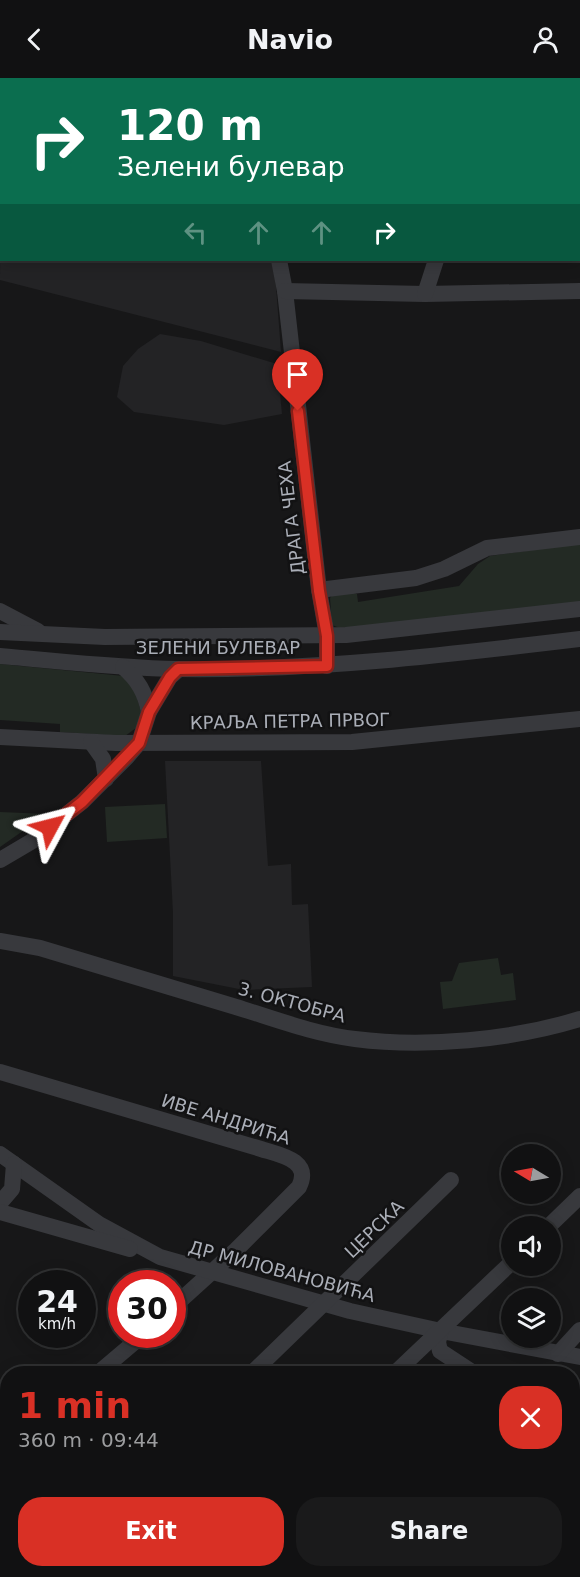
<!DOCTYPE html>
<html lang="en">
<head>
<meta charset="utf-8">
<style>
	body { margin:0; font-family:"DejaVu Sans",sans-serif; background:#1a1a1b; color:#f1f3f6; height:100vh; display:flex; flex-direction:column; font-size:22px; white-space:nowrap }
	* { box-sizing:border-box; margin:0 }
	p { font-size:20px; color:#9c9d9f }
	.icon { flex:none; width:33px; height:33px; fill:none; stroke:currentColor; stroke-width:2; stroke-linecap:round; stroke-linejoin:round }
	.map { position:relative; flex:1; overflow:hidden }
	.panel { position:absolute; left:0px; top:1288px; width:580px; height:212px; display:flex; flex-direction:column; background:#111112; border-radius:24px 24px 0 0; box-shadow:0 3px 15px #0003,0 0 0 2px #303132 }
	.panel>* { flex:none }
	.hud { position:absolute; left:0px; top:0px; width:580px; height:183px; box-shadow:0 3px 15px #0003,0 0 0 2px #303132; background:#0b6e4f; color:#fff; overflow:hidden }
	.needle { width:39px; rotate:280deg }
	.fabs { position:absolute; left:501px; top:1066px; display:grid; gap:12px }
	.fabs a { display:grid; place-items:center; width:60px; height:60px; border-radius:50%; background:#111112; box-shadow:0 3px 15px #0003,0 0 0 2px #303132; font-size:30px }
	.speed { position:absolute; left:18px; top:1192px; display:flex; gap:12px; font-size:30px; font-weight:700; text-align:center }
	.speed>* { display:grid; place-content:center; width:78px; height:78px; border-radius:50%; background:#111112; box-shadow:0 3px 15px #0003,0 0 0 2px #303132; line-height:1 }
	.speed small { font-size:15px; font-weight:400 }
	.speed .limit { border:9px solid #d22; background:#fff; color:#111 }
	.pin { position:absolute; display:grid; place-items:center; width:51px; height:51px; color:#fff; margin:-62px -26px; border-radius:50% 50% 50% 0; rotate:-45deg; box-shadow:0 0 6px #0007 }
	.pin .icon { rotate:45deg }
	.me { position:absolute; width:66px; margin:-33px; rotate:52deg; stroke-linejoin:round; filter:drop-shadow(0 0 4px #0008) }
	.turn { display:flex; align-items:center; gap:21px; height:126px; padding:0 18px; font-size:27px }
	.turn .icon { width:78px; height:78px; stroke-width:2.5 }
	.turn b { display:block; font-size:42px; line-height:51px }
	.lanes { display:flex; align-items:center; height:57px; padding:0 18px; background:#0003; justify-content:center; gap:30px; direction:ltr }
	.lanes .off { opacity:.35 }
	.round { display:grid; place-items:center; flex:none; width:63px; height:63px; border-radius:24px; background:#1a1a1b }
	.head { display:flex; align-items:center; justify-content:space-between; height:102px; padding:0 18px }
	h1 { font-size:36px; font-weight:700; line-height:45px; color:#d93025 }
	.action { display:flex; gap:12px; margin-top:auto; padding:12px 18px }
	.action a { flex:1; height:69px; border-radius:24px; background:#d93025; color:#fff; font-size:24px; font-weight:700; line-height:69px; text-align:center }
	.action a+a { background:#1a1a1b; color:#f1f3f6 }
	header { display:flex; justify-content:space-between; align-items:center; height:78px; padding:0 18px; background:#111112; font-size:27px; font-weight:700 }
	.map>svg:first-child { display:block }
	.built { fill:#232325 }
	.green { fill:#232a24 }
	.lines { fill:none; stroke-linecap:round; stroke-linejoin:round }
	.minor { stroke:#38393d; stroke-width:16 }
	.route-casing { stroke:#8d1f18; stroke-width:15 }
	.route { stroke:#d93025; stroke-width:10 }
	.labels { text-anchor:middle; dominant-baseline:central; stroke-width:5; stroke-linejoin:round; paint-order:stroke }
	.street-label { font-size:18px; fill:#aaaeb7; stroke:#121213 }
</style>
</head>
<body>
<header><svg class="icon" aria-label="back" viewBox="0 0 24 24"><path d="M15 5l-7 7 7 7"/></svg>Navio<svg class="icon" aria-label="person" viewBox="0 0 24 24"><circle cx="12" cy="8" r="4"/><path d="M4 21q1-7 8-7t8 7"/></svg></header>
<div class="map">
<svg width="580" height="1499" viewBox="0 0 580 1499">
	<rect width="100%" height="100%" fill="#171718"/>
	<!-- built -->
	<g class="built">
		<polygon points="25,0 301,0 24,2"/>
		<polygon points="1,41 2,182 274,182 281,274 0,202"/>
		<polygon points="160,256 201,263 277,286 282,336 224,347 134,334 117,319 123,288 138,271"/>
		<polygon points="261,683 268,788 291,786 292,827 308,826 312,909 244,912 173,898 173,835 165,683"/>
	</g>
	<!-- green -->
	<g class="green">
		<path d="M580 465V525L345 552 332 547 330 520C337 511 347 513 357 516L358 524 459 508 478 486 490 478Z"/>
		<polygon points="0,586 124,598 133,606 142,637 136,650 125,658 60,654 60,646 0,642"/>
		<polygon points="165,726 167,760 107,764 105,729"/>
		<polygon points="0,734 47,736 0,769"/>
		<polygon points="498,880 501,897 513,895 516,922 443,931 440,904 452,903 459,885"/>
	</g>
	<g class="lines">
		<!-- minor -->
		<g class="minor">
			<polyline points="308,2 308,0"/>
			<polyline points="482,2 482,0"/>
			<polyline points="279,182 285,213 319,512 327,558 327,588"/>
			<polyline points="285,213 425,216 580,213"/>
			<polyline points="425,216 436,182"/>
			<polyline points="319,512 416,500 444,491 487,470 580,459"/>
			<polyline points="0,533 38,553"/>
			<polyline points="0,554 105,559 346,557 580,531"/>
			<path d="M0 578C59 583 118 590 177 591 312 593 446 577 580 561"/>
			<path d="M123 589C138 602 145 614 149 634"/>
			<polyline points="0,659 116,665 352,664 580,641"/>
			<polyline points="91,664 103,681 106,701"/>
			<polyline points="0,782 34,762 82,724 127,679 139,665 149,634 170,599 179,591"/>
			<path d="M0 863 40 870C105 889 170 909 236 929 275 941 314 956 355 961 425 970 512 962 580 941"/>
			<path d="M0 994 261 1071C280 1077 312 1082 299 1109L236 1172 172 1230"/>
			<polyline points="0,1076 99,1146 160,1179 350,1233 441,1253 580,1279"/>
			<polyline points="0,1125 12,1111 14,1086"/>
			<polyline points="0,1134 130,1171"/>
			<polyline points="548,1149 580,1118"/>
			<polyline points="441,1253 438,1264 440,1273 475,1296"/>
			<polyline points="558,1276 580,1252"/>
			<polyline points="97,1296 143,1257"/>
			<polyline points="251,1296 451,1102"/>
			<polyline points="394,1296 512,1184"/>
			<polyline points="0,1347 8,1344"/>
			<polyline points="573,1360 580,1366"/>
			<polyline points="0,1394 8,1401"/>
			<polyline points="75,1492 77,1499"/>
			<polyline points="0,1495 8,1489"/>
			<polyline points="232,1499 233,1492"/>
		</g>
	</g>
	<g class="lines">
		<!-- route casing -->
		<g class="route-casing">
			<polyline id="route" points="50,749 82,724 139,665 149,634 170,599 178,591 327,588 327,558 319,513 298,333"/>
		</g>
		<!-- route -->
		<use href="#route" class="route"/>
	</g>
	<g class="labels">
		<!-- street labels -->
		<g class="street-label">
			<text transform="translate(291 440) rotate(-97)">ДРАГА ЧЕХА</text>
			<text x="218" y="569">ЗЕЛЕНИ БУЛЕВАР</text>
			<text transform="translate(290 643) rotate(-1)">КРАЉА ПЕТРА ПРВОГ</text>
			<text transform="translate(292 924) rotate(15)">3. ОКТОБРА</text>
			<text transform="translate(226 1041) rotate(17)">ИВЕ АНДРИЋА</text>
			<text transform="translate(374 1151) rotate(-44)">ЦЕРСКА</text>
			<text transform="translate(282 1193) rotate(15)">ДР МИЛОВАНОВИЋА</text>
		</g>
	</g>
</svg>
<div class="fabs">
<a><svg class="needle" viewBox="-14 -14 28 28"><path d="M0-13l5 13h-10z" fill="#e53935"/><path d="M0 13l5-13h-10z" fill="#9c9d9f"/></svg></a>
<a><svg class="icon" aria-label="sound" viewBox="0 0 24 24"><path d="M4 9h4l5-4v14l-5-4H4zM17 9q2 3 0 6"/></svg></a>
<a><svg class="icon" aria-label="layers" viewBox="0 0 24 24"><path d="M12 4l9 5-9 5-9-5zM3 14l9 5 9-5"/></svg></a>
</div>
<div class="speed"><div>24<small>km/h</small></div><div class="limit">30</div></div>
<div class="pin" style="left:298px;top:333px;background:#d93025"><svg class="icon" aria-label="arrive" viewBox="0 0 24 24"><path d="M6 21V4h12l-3 4 3 4H6"/></svg></div>
<svg class="me" style="left:50px;top:749px" viewBox="-20 -20 40 40"><path d="M0-17L14 15 0 8-14 15z" fill="#d93025" stroke="#fff" stroke-width="4"/></svg>
<div class="hud">
<div class="turn"><svg class="icon" aria-label="right" viewBox="0 0 24 24"><path d="M7 20v-9h11M14 6l5 5-5 5"/></svg><div><b>120 m</b>Зелени булевар</div></div>
<div class="lanes"><svg class="icon off" aria-label="left" viewBox="0 0 24 24"><path d="M17 20v-9H6M10 6l-5 5 5 5"/></svg><svg class="icon off" aria-label="ahead" viewBox="0 0 24 24"><path d="M12 20V5M6 11l6-6 6 6"/></svg><svg class="icon off" aria-label="ahead" viewBox="0 0 24 24"><path d="M12 20V5M6 11l6-6 6 6"/></svg><svg class="icon" aria-label="right" viewBox="0 0 24 24"><path d="M7 20v-9h11M14 6l5 5-5 5"/></svg></div>
</div>
<section class="panel">
<div class="head"><div><h1>1 min</h1><p>360 m · 09:44</p></div><a class="round" style="background:#d93025;color:#fff"><svg class="icon" aria-label="close" viewBox="0 0 24 24"><path d="M6 6l12 12M18 6L6 18"/></svg></a></div>
<div class="action"><a>Exit</a><a>Share</a></div>
</section>
</div>
</body>
</html>
